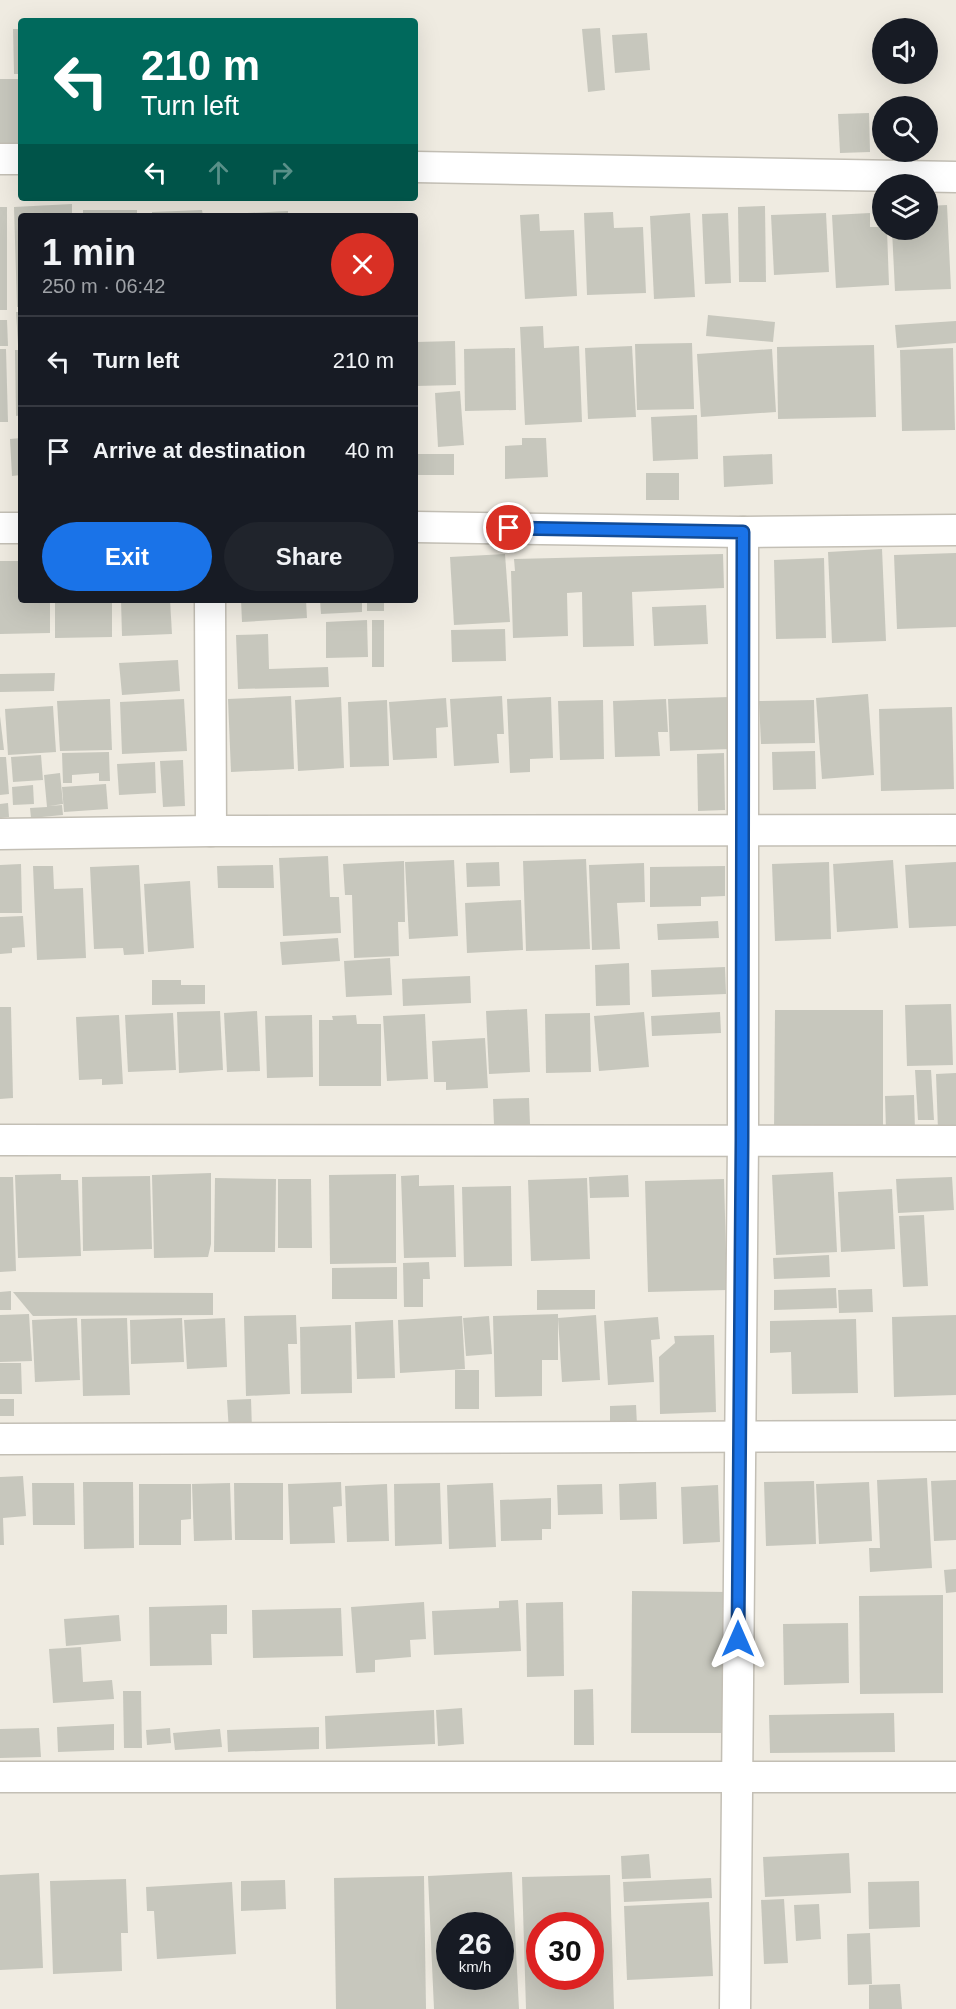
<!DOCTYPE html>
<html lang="en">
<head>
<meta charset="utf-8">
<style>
	body { margin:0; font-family:Arial,sans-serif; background:#20242c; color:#f1f3f6; height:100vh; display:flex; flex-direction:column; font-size:22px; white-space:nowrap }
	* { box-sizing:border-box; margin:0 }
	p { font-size:20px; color:#9ea1a6 }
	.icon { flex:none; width:33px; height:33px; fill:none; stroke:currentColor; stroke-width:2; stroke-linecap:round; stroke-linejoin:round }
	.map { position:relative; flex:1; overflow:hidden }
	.drawer { position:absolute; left:18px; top:213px; width:400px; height:390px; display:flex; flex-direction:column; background:#171b24; border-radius:6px; box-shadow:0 6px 24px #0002 }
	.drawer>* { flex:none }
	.banner { position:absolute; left:18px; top:18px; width:400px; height:183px; border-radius:6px; box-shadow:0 6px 24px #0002; background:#00695c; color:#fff; overflow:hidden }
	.buttons { position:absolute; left:872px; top:18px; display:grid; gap:12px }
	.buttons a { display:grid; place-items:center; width:66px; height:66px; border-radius:50%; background:#171b24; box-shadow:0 6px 24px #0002; font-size:30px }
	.speed { position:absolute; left:436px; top:1912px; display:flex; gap:12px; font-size:30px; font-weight:700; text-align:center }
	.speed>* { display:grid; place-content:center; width:78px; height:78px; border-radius:50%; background:#171b24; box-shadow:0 6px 24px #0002; line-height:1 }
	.speed small { font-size:15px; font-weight:400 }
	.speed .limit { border:9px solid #d22; background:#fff; color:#111 }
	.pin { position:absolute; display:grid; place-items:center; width:51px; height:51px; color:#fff; margin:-26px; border:3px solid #fff; border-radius:50%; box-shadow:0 2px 6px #0007 }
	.me { position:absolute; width:66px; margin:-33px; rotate:0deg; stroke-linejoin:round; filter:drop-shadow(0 0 4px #0008) }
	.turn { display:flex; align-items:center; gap:21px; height:126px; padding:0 24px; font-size:27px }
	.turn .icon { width:78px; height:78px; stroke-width:2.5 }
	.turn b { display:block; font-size:42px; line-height:51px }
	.lanes { display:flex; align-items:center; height:57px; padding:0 24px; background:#0003; justify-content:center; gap:30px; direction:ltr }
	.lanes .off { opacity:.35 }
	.round { display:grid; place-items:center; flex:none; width:63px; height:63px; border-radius:32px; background:#20242c }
	.head { display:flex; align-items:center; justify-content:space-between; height:102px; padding:0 24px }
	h1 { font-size:36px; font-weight:700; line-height:45px }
	.primary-button { display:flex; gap:12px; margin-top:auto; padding:12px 24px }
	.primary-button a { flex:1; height:69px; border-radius:36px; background:#1a73e8; color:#fff; font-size:24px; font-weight:700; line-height:69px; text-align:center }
	.primary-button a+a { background:#20242c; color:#f1f3f6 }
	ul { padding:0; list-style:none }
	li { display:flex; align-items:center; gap:18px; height:90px; padding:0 24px; border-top:2px solid #363941 }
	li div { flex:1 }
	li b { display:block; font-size:22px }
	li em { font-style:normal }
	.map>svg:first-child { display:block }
	.building { fill:#c7c7bd; fill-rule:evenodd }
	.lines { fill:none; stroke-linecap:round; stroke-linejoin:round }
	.minor-casing { stroke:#c3bfb5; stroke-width:33 }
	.minor { stroke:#fff; stroke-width:30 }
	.route-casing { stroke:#114b97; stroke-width:15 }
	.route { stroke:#1a73e8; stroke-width:10 }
</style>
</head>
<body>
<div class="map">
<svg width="956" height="2009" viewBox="0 0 956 2009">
	<rect width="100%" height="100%" fill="#efebe1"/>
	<!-- building -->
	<g class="building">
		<polygon points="600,28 605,90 588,92 582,29"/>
		<polygon points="13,29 21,29 21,74 14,74"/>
		<polygon points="647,33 650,70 615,73 612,35"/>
		<polygon points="0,79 21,79 21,149 0,148"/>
		<polygon points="869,113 870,152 840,153 838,114"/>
		<polygon points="72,204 72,216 21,216 21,307 17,307 14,207"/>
		<polygon points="947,205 951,289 895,291 892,230 927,230 927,206"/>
		<polygon points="765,206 766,282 739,282 738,207"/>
		<rect x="0" y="207" width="7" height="103"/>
		<rect x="83" y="210" width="54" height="6"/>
		<polygon points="202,210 203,216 152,216 152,212"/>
		<polygon points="288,211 288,216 247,216 247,213"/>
		<polygon points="613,212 614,228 643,227 646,293 587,295 584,213"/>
		<polygon points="690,213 695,297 654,299 650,216"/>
		<polygon points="728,213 731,283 705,284 702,214"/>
		<polygon points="826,213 829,272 774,275 771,215"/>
		<polygon points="870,213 870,227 882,227 882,230 887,230 889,285 836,288 832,215"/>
		<polygon points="539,214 540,231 574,230 577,296 525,299 520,215"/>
		<polygon points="16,312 21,312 21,345 18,345"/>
		<polygon points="708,315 775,322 773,342 706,336"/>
		<polygon points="0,320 7,320 8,346 0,346"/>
		<polygon points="956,321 956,343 897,348 895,325"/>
		<polygon points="543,326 544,348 579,346 582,422 525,425 520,327"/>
		<polygon points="455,341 456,385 416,386 416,342"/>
		<polygon points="692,343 694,409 637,410 635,344"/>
		<polygon points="874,345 876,417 778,419 777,347"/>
		<polygon points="632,346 636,417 588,419 585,348"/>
		<polygon points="515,348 516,410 465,411 464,349"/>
		<polygon points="953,348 955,430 902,431 900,350"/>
		<polygon points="0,349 6,349 8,422 0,422"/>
		<polygon points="772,349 776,412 701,417 697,354"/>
		<polygon points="15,350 21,350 21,415 16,416"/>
		<polygon points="460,391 464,445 438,447 435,393"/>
		<polygon points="697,415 698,459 653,461 651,417"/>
		<polygon points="21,438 21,475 12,476 10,439"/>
		<polygon points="522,438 546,438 548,477 505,479 505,446 522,445"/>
		<rect x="416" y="454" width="38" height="21"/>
		<polygon points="772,454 773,484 724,487 723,456"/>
		<rect x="646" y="473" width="33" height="27"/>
		<polygon points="882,549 886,641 832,643 828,552"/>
		<polygon points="956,553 956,627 897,629 894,555"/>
		<polygon points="505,554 510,622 454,625 450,557"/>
		<polygon points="723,554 724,588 632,592 634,646 583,647 582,592 567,593 568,636 513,638 511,571 515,571 514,559"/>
		<polygon points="824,558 826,638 776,639 774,560"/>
		<polygon points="0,561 21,561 21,600 50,600 50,633 0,634"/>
		<polygon points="55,600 112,600 112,637 55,638"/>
		<polygon points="121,600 170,600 172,634 122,636"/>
		<polygon points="241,600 306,600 307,618 242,622"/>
		<polygon points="320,600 362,600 362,612 321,614"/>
		<rect x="367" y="600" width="17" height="11"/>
		<polygon points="706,605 708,644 654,646 652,607"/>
		<polygon points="367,620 368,657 326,658 326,622"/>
		<rect x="372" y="620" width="12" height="47"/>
		<polygon points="505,629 506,661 452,662 451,630"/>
		<polygon points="268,634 269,669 328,667 329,687 238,689 236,635"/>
		<polygon points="178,660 180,691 122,695 119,663"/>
		<polygon points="55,673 54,691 0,692 0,674"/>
		<polygon points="868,694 874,775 822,779 816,698"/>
		<polygon points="291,696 294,769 231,772 228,699"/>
		<polygon points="502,696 504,734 497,734 499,763 454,766 450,699"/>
		<polygon points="341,697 344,768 298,771 295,700"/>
		<polygon points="551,697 553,758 530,759 530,772 510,773 507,699"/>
		<polygon points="729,697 731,749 670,751 668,699"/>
		<polygon points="446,698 448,727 436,728 437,758 393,760 389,702"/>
		<polygon points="110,699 112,750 60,751 57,701"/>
		<polygon points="184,699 187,751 122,754 120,702"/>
		<polygon points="666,699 668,732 658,732 660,756 615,757 613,701"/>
		<polygon points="387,700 389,766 350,767 348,702"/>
		<polygon points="603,700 604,759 560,760 558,701"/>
		<polygon points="814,700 815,743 761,744 759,701"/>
		<polygon points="53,706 56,752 8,755 5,709"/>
		<polygon points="952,707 954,789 881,791 879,709"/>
		<polygon points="0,716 4,750 0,750"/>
		<polygon points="815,751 816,789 773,790 772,752"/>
		<polygon points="109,752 110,781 99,781 99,773 72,775 72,783 63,783 62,753"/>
		<polygon points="724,753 725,810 698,811 697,754"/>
		<polygon points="41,755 43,780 13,782 11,757"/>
		<polygon points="0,757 6,757 9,794 0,795"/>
		<polygon points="183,760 185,806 163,807 160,761"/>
		<polygon points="155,762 156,793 119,795 117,764"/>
		<polygon points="60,773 63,804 49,806 62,805 63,815 31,818 30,808 47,807 44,775"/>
		<polygon points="106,784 108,809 64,812 62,787"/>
		<polygon points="33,785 34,804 13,805 12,787"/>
		<polygon points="8,803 9,817 0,818 0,804"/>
		<polygon points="328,856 330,897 339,897 341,933 283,936 279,858"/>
		<polygon points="586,859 590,949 526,951 523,861"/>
		<polygon points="454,860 458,936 409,939 405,862"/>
		<polygon points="893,860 898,928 837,932 833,864"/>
		<polygon points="404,861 405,922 398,922 399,956 354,958 352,895 345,895 343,864"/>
		<polygon points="499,862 500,886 467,887 466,863"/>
		<polygon points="829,862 831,939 775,941 772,864"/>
		<polygon points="956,862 956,926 909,928 905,865"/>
		<polygon points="644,863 645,902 617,903 620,949 592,950 589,865"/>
		<polygon points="21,864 22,913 0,913 0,865"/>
		<polygon points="139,865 144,954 124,955 123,948 94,949 90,867"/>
		<polygon points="273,865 274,888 218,888 217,866"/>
		<polygon points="33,866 53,866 54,889 83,888 86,958 37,960"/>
		<polygon points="725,866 725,896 701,897 701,906 650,907 650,867"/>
		<polygon points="190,881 194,948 148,952 144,884"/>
		<polygon points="521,900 523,950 467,953 465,903"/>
		<polygon points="23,916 25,947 12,948 12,953 0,954 0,917"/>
		<polygon points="718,921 719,938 658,940 657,924"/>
		<polygon points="338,938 340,961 282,965 280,942"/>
		<polygon points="390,958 392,995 346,997 344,961"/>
		<polygon points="629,963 630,1005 596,1006 595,965"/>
		<polygon points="725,967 726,994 652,997 651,970"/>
		<polygon points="470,976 471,1003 403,1006 402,979"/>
		<polygon points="152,980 181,980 181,985 205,985 205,1004 152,1005"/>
		<polygon points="951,1004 953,1065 907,1066 905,1005"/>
		<polygon points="0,1007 11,1007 13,1098 0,1099"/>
		<polygon points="527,1009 530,1072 489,1074 486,1011"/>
		<polygon points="775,1010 883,1010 883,1133 774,1133"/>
		<polygon points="220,1011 223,1070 179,1073 177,1012"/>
		<polygon points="257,1011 260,1071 227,1072 224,1013"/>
		<polygon points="644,1012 649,1067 599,1071 594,1016"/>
		<polygon points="720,1012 721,1033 652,1036 651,1016"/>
		<polygon points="173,1013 176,1070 128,1072 125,1015"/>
		<polygon points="590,1013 591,1072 546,1073 545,1014"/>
		<polygon points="425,1014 428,1079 387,1081 383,1016"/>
		<polygon points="119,1015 123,1084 102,1085 102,1079 79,1080 76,1017"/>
		<polygon points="312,1015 313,1077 267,1078 265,1016"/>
		<polygon points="356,1015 357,1024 381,1024 381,1086 319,1086 319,1020 333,1020 332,1016"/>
		<polygon points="485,1038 488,1088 446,1090 446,1082 434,1082 432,1041"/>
		<polygon points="915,1070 931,1070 934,1120 918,1120"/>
		<polygon points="956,1073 956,1130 938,1130 936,1074"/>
		<polygon points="914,1095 915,1130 886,1131 885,1096"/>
		<polygon points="529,1098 530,1124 494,1125 493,1099"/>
		<polygon points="833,1172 837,1252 776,1255 772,1175"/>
		<polygon points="211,1173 211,1244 208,1257 154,1258 152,1175"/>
		<polygon points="61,1174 61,1180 78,1180 81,1256 18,1258 15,1175"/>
		<polygon points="396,1174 396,1263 330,1264 329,1175"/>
		<polygon points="419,1175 419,1186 454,1185 456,1257 404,1258 401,1176"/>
		<polygon points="628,1175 629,1197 590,1198 589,1177"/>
		<polygon points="150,1176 152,1249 83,1251 82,1177"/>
		<polygon points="0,1177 13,1177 16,1271 0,1272"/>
		<polygon points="952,1177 954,1210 898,1213 896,1179"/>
		<polygon points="215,1178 276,1179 275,1252 214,1252"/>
		<polygon points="587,1178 590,1259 531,1261 528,1180"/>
		<polygon points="278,1179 311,1179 312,1248 278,1248"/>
		<polygon points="724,1179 727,1290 648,1292 645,1181"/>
		<polygon points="511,1186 512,1266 464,1267 462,1187"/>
		<polygon points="892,1189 895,1249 841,1252 838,1192"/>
		<polygon points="924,1215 928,1286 903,1287 899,1216"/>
		<polygon points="829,1255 830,1277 774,1279 773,1258"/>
		<polygon points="429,1262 430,1279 423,1279 423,1307 404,1307 403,1263"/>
		<polygon points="397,1267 397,1299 332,1299 332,1268"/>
		<polygon points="836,1288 837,1308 774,1310 774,1290"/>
		<polygon points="872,1289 873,1312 839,1313 838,1290"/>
		<polygon points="537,1290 595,1290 595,1309 537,1310"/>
		<polygon points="11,1291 11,1310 0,1310 0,1292"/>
		<polygon points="13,1292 213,1293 213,1315 33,1316"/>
		<polygon points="29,1314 32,1361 0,1362 0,1315"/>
		<polygon points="558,1314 558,1360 542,1360 542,1396 495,1397 493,1316"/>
		<polygon points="296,1315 297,1344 288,1344 290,1394 246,1396 244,1316"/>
		<polygon points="596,1315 600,1380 562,1382 558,1318"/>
		<polygon points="956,1315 956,1395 894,1397 892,1317"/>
		<polygon points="462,1316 465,1369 400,1373 398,1320"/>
		<polygon points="489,1316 492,1354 466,1356 463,1318"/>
		<polygon points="658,1317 660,1339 651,1340 654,1382 608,1385 604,1321"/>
		<polygon points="77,1318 80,1380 35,1382 32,1320"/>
		<polygon points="127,1318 130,1395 83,1396 81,1319"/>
		<polygon points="182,1318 184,1362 131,1364 130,1320"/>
		<polygon points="225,1318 227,1367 187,1369 184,1320"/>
		<polygon points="856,1319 858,1393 792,1394 791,1352 770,1353 770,1321"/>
		<polygon points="393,1320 395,1378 357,1379 355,1322"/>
		<polygon points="351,1325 352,1393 301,1394 300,1327"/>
		<polygon points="714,1335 716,1412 660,1414 659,1357 675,1343 674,1336"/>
		<polygon points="0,1363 21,1363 22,1394 0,1394"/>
		<rect x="455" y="1370" width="24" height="39"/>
		<rect x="0" y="1399" width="14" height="17"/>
		<polygon points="251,1399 252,1430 229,1432 227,1400"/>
		<polygon points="636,1405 637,1425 610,1426 610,1406"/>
		<polygon points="23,1476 26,1516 3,1518 4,1545 0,1545 0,1477"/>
		<polygon points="927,1478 932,1568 870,1572 869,1548 880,1548 877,1480"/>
		<polygon points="956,1480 956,1540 934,1541 931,1481"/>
		<polygon points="814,1481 816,1544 766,1546 764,1482"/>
		<polygon points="83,1482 133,1482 134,1548 84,1549"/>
		<polygon points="341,1482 342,1506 333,1507 335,1543 290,1544 288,1484"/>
		<polygon points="656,1482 657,1519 620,1520 619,1484"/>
		<polygon points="869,1482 872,1541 819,1544 816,1484"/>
		<polygon points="32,1483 74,1483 75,1525 33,1525"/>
		<polygon points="230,1483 232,1540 194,1541 192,1484"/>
		<polygon points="234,1483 283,1483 283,1540 235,1540"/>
		<polygon points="440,1483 442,1544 395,1546 394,1484"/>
		<polygon points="493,1483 496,1547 449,1549 447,1485"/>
		<polygon points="139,1484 191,1484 191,1519 181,1520 181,1545 139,1545"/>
		<polygon points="387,1484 389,1541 347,1542 345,1486"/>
		<polygon points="602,1484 603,1514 558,1515 557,1485"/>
		<polygon points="718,1485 720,1542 683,1544 681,1487"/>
		<polygon points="551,1498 551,1529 542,1529 542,1540 501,1541 500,1500"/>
		<polygon points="956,1569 956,1592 946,1593 944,1570"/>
		<polygon points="632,1591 730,1592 729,1733 631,1733"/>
		<polygon points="943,1595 943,1693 860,1694 859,1596"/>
		<polygon points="518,1600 521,1651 434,1655 432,1611 499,1608 499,1601"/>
		<polygon points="424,1602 426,1639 410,1640 411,1657 375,1660 375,1672 356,1673 351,1607"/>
		<polygon points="563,1602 564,1676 527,1677 526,1603"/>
		<polygon points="227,1605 227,1634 211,1634 212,1665 150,1666 149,1607"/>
		<polygon points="341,1608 343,1656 253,1658 252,1610"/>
		<polygon points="119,1615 121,1641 66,1646 64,1619"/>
		<polygon points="848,1623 849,1683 784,1685 783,1624"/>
		<polygon points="81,1647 83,1682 112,1680 114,1699 53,1703 49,1649"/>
		<polygon points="593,1689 594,1745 574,1745 574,1690"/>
		<polygon points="123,1691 141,1691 142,1748 124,1748"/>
		<polygon points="462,1708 464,1744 438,1746 436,1710"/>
		<polygon points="434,1710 435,1744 326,1749 325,1716"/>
		<polygon points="894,1713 895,1752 770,1753 769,1715"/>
		<polygon points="114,1724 114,1750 58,1752 57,1727"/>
		<polygon points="319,1727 319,1749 228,1752 227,1730"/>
		<polygon points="39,1728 41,1757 0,1758 0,1729"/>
		<polygon points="170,1728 171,1743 147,1745 146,1730"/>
		<polygon points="220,1729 222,1747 175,1750 173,1733"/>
		<polygon points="849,1853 851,1893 765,1897 763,1857"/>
		<polygon points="649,1854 651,1878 622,1879 621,1856"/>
		<path d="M512 1872 519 2009H434L428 1876ZM450 1926H501V1977H450Z"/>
		<polygon points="39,1873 43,1968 0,1970 0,1875"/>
		<path d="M610 1875 614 2009H526L522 1877ZM540 1926H591V1977H540Z"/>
		<polygon points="424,1876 426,2009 336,2009 334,1878"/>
		<polygon points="711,1878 712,1898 624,1902 623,1882"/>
		<polygon points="126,1879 128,1933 121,1933 122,1971 53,1974 50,1881"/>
		<polygon points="285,1880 286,1909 241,1911 241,1881"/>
		<polygon points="919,1881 920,1927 869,1929 868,1882"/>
		<polygon points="232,1882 236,1954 157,1959 154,1911 147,1911 146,1887"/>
		<polygon points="784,1899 788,1963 764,1964 761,1900"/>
		<polygon points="709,1902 713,1976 627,1980 624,1906"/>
		<polygon points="819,1904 821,1939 796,1941 794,1905"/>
		<polygon points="870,1933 872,1984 848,1985 847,1934"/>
		<polygon points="900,1984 902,2009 869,2009 869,1985"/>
	</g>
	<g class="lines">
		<!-- minor casing -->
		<g class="minor-casing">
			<g id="minor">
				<polyline points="0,159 21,159"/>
				<polyline points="416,167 956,177"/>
				<polyline points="416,527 743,532 956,530"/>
				<polyline points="0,528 21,528"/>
				<polyline points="210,600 211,831"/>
				<polyline points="0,834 211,831 956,830"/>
				<polyline points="0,1140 956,1141"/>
				<polyline points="0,1439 956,1436"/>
				<polyline points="0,1777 956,1777"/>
				<polyline points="735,2009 743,1141 743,532"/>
			</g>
		</g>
		<!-- minor -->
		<use href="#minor" class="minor"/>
	</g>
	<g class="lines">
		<!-- route casing -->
		<g class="route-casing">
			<polyline id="route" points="509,528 743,532 742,1141 738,1639"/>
		</g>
		<!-- route -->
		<use href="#route" class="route"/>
	</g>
</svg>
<div class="buttons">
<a><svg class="icon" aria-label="sound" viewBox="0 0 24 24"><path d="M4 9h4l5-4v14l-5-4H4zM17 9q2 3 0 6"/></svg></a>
<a><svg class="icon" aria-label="search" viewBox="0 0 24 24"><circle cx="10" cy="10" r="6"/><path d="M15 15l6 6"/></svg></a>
<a><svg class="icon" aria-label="layers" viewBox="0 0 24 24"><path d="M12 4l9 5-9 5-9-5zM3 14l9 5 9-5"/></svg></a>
</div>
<div class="speed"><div>26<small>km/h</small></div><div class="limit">30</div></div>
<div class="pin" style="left:509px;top:528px;background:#d93025"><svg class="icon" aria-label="arrive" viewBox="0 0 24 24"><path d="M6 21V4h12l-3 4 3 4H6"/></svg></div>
<svg class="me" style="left:738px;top:1639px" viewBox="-20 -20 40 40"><path d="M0-17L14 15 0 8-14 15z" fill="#1a73e8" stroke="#fff" stroke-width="4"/></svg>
<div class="banner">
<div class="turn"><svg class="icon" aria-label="left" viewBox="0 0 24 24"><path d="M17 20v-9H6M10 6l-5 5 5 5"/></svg><div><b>210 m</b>Turn left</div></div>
<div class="lanes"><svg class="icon" aria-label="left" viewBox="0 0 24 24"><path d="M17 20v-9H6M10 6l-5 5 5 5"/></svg><svg class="icon off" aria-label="ahead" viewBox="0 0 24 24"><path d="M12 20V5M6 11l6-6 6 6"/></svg><svg class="icon off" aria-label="right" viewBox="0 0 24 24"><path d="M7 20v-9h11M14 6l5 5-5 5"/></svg></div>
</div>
<section class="drawer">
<div class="head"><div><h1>1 min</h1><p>250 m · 06:42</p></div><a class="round" style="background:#d93025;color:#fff"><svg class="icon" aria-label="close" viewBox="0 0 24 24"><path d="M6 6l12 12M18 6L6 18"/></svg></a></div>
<ul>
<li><svg class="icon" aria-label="left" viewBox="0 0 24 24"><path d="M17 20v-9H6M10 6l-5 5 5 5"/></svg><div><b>Turn left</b></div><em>210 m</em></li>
<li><svg class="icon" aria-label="arrive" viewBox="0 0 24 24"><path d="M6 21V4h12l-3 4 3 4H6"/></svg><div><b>Arrive at destination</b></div><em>40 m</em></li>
</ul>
<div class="primary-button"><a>Exit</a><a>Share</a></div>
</section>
</div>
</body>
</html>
